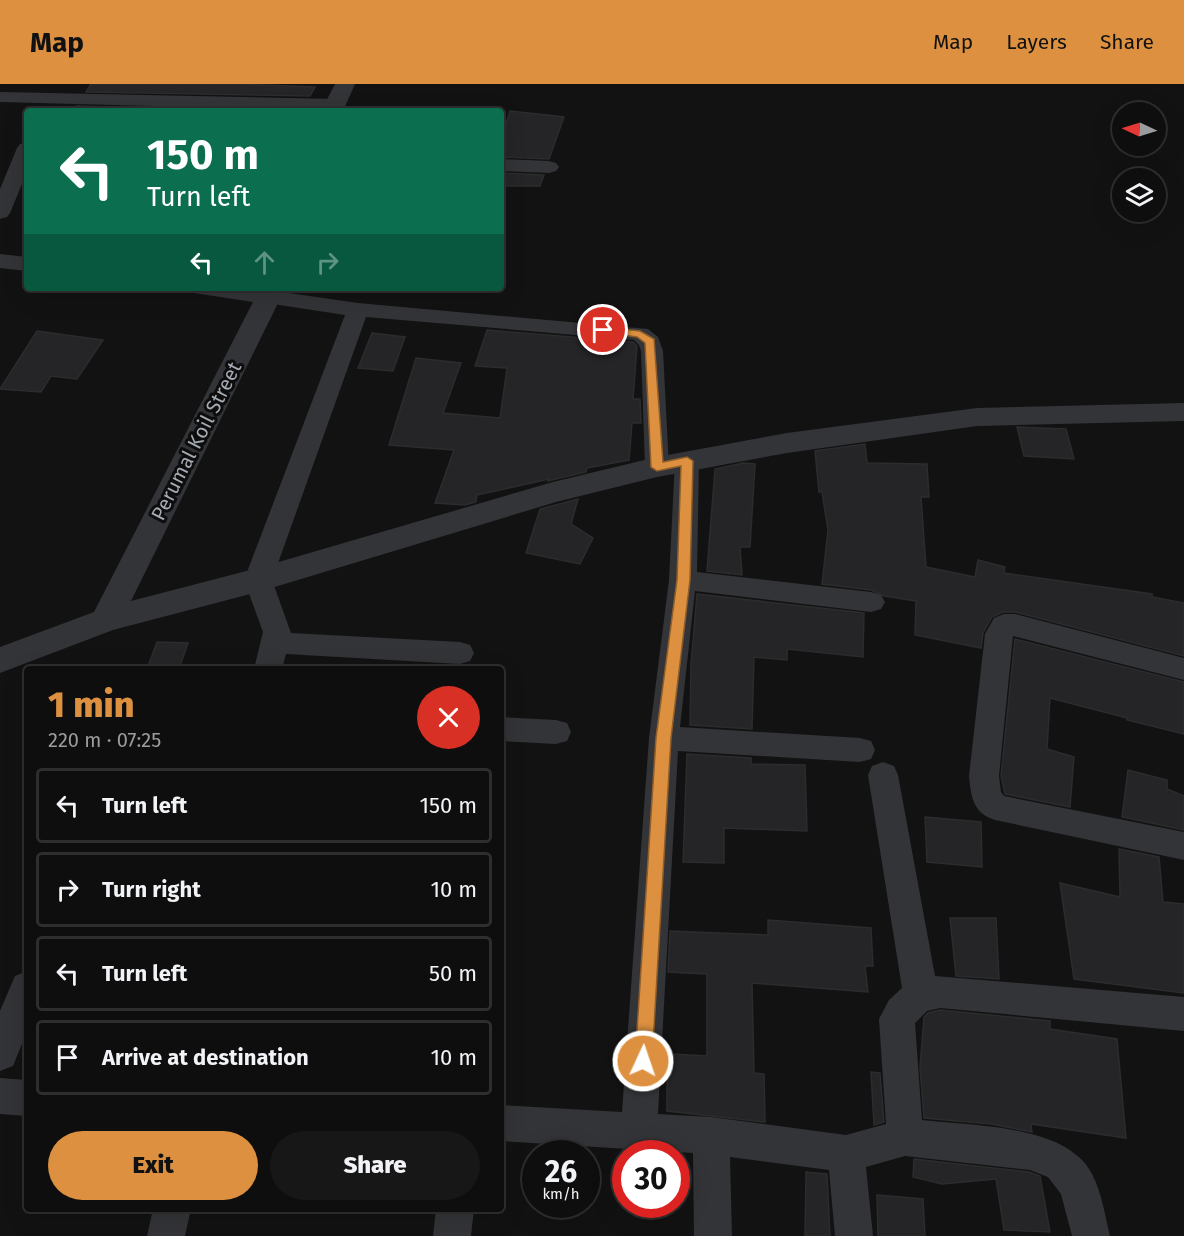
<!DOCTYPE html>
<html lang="en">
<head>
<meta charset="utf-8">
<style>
	body { margin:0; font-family:"Fira Sans",sans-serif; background:#171717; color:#f1f3f6; height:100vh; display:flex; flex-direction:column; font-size:22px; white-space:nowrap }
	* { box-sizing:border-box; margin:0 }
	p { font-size:20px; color:#9b9c9e }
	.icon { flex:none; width:33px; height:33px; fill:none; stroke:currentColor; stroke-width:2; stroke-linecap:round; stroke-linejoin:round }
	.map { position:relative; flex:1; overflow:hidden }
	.drawer { position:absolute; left:24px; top:582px; width:480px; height:546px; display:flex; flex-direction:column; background:#0e0e0e; border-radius:6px; box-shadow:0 6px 24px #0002,0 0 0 2px #2e2e2e }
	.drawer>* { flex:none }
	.top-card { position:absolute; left:24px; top:24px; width:480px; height:183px; border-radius:6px; box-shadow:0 6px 24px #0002,0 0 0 2px #2e2e2e; background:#0b6e4f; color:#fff; overflow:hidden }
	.needle { width:39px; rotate:274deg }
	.fabs { position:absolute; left:1112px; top:18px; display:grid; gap:12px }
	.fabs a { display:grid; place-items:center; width:54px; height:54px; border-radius:50%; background:#0e0e0e; box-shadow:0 6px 24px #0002,0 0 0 2px #2e2e2e; font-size:30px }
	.speed { position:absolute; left:522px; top:1056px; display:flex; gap:12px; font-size:30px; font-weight:700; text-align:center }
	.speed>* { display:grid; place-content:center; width:78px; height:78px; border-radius:50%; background:#0e0e0e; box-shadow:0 6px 24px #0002,0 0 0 2px #2e2e2e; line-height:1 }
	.speed small { font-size:15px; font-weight:400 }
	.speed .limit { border:9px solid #d22; background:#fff; color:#111 }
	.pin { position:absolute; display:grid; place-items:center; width:51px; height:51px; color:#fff; margin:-26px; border:3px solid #fff; border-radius:50%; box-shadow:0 2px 6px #0007 }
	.me { position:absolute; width:66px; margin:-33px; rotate:3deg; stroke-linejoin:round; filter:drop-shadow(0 0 4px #0008) }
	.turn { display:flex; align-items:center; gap:21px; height:126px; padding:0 24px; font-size:27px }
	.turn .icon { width:78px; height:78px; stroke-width:2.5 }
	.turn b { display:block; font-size:42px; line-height:51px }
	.lanes { display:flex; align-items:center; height:57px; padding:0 24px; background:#0003; justify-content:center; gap:30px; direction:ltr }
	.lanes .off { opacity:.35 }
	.round { display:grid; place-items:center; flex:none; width:63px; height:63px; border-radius:32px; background:#171717 }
	.headline { display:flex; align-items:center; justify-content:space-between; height:102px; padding:0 24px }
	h1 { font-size:36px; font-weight:800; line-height:45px; color:#dd9140 }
	.button { display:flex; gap:12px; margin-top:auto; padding:12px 24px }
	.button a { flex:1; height:69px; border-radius:36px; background:#dd9140; color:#111; font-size:24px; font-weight:800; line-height:69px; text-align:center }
	.button a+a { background:#171717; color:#f1f3f6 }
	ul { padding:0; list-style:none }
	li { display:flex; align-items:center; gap:18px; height:75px; margin:0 12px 9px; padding:0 12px; border:3px solid #2e2e2e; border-radius:6px }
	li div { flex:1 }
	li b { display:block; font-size:22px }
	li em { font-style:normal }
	header { display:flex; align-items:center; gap:36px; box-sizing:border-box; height:84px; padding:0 30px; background:#dd9140; color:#111 }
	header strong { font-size:28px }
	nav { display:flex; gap:33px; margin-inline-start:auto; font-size:21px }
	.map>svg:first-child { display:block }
	.building { fill:#252527; stroke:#2c2c2f; stroke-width:1.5 }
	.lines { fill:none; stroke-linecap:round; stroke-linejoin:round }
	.minor { fill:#333437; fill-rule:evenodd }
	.tertiary { fill:#333437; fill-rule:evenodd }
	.route { fill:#dd9140; stroke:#905e2a; stroke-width:1.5 }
	.labels { text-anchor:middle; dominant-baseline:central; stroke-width:6; stroke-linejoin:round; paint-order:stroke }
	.street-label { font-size:20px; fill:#a4abb2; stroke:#0d0d0e }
</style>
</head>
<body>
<header>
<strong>Map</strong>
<nav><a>Map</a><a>Layers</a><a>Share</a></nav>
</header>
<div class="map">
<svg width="1184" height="1152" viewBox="0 0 1184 1152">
	<rect width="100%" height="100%" fill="#121213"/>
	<!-- building -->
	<g class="building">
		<polygon points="91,0 240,0 315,3 310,12 86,8"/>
		<polygon points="76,22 252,27 73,27"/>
		<polygon points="510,27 564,33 549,75 501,73 501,57"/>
		<polygon points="501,89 544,91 540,102 501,102"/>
		<polygon points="487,246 633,258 637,262 633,315 640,315 641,339 632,339 629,376 587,384 586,388 548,397 549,395 477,411 476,418 465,421 435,419 454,366 389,361 416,274 461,279 443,329 500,334 507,284 475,282"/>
		<polygon points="37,247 103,256 77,295 51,292 41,308 0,305"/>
		<polygon points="372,249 405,253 393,287 358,284"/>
		<polygon points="1017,343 1066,345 1074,375 1024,372"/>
		<polygon points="865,360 867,379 927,380 929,413 921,413 926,483 975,493 978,476 1005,483 1004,489 1152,510 1152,513 1184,519 1184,572 1015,528 1003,528 992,533 983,549 981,564 915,551 916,517 884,512 871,506 822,500 828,446 822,408 819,408 815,367"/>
		<polygon points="743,379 755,380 750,463 740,463 742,491 707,487 715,385"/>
		<polygon points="578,415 571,440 593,454 580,480 526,469 540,425"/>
		<polygon points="697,510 864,529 863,573 787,565 787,576 754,573 752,645 690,641 691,580"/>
		<polygon points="1015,555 1184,598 1184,650 1127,636 1127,634 1050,614 1047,665 1074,673 1070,723 1005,710 1001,692"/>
		<polygon points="157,558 188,559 179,585 147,585"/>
		<polygon points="687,670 751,674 751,680 805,681 807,747 724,744 724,779 683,778"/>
		<polygon points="1128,686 1167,696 1167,705 1184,712 1184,746 1122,733"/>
		<polygon points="925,733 981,738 982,783 927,778"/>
		<polygon points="1119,765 1159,773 1163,818 1184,820 1184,909 1074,895 1060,799 1120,813"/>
		<polygon points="950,834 996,834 999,895 956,892"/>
		<polygon points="768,836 871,844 873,882 865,882 868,908 752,899 754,989 764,990 765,1038 667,1027 667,990 672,970 707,972 707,890 668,888 670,847 768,851"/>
		<polygon points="940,926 1050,937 1050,945 1117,955 1126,1054 1031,1040 1032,1048 991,1040 924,1034 920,983 924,933 928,929"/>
		<polygon points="871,988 880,989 884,1038 874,1041"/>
		<polygon points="914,1075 1029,1088 1040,1092 1050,1148 1004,1146 996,1095 942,1100 913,1093"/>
		<polygon points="806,1088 827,1090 830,1152 805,1152"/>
		<polygon points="877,1111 923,1115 925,1152 878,1152"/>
	</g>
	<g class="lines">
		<!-- minor -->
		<g class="minor">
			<polygon points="0,8 336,15 343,17 345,21 343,25 336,27 0,18"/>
			<polygon points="27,58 27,88 10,129 7,133 0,135 0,105 17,64 20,60"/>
			<polygon points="501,75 549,77 556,79 559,83 556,87 549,89 501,87"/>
			<polygon points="268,206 358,219 648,245 658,253 663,267 669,383 666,389 657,392 648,389 645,383 641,267 639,261 634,256 366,233 272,496 291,549 460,558 470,561 474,569 470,577 460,580 286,570 282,585 254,585 263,548 244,496 345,231 260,218 257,213 260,208"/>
			<path d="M687 369 696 371 699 377 697 488 871 508 881 511 885 518 881 525 871 528 695 507 680 643 860 654 871 657 875 666 871 675 860 678 678 667 658 1030 711 1033 846 1051 886 1040 879 935 889 916 902 904 868 691 872 682 883 678 894 682 898 691 935 892 1184 913V947L940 924 927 927 915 939 922 1036C971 1042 1067 1040 1092 1090 1102 1109 1105 1132 1110 1152H1072L1061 1110 1048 1093 1030 1086 905 1072 866 1083 873 1152H835L829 1086 730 1073 732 1152H694L693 1069 501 1057V1021L622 1028 649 654 669 496 675 377 678 371Z"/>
			<path d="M1004 530H1015L1184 574V596L1013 552 999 692 1001 708 1004 712 1184 748V776L995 736C973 729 971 713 969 692L985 550 994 534Z"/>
			<polygon points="501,633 556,636 567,639 571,648 567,657 556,660 501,657"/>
			<polygon points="27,887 27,947 13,982 0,987 0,927 15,892"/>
			<polygon points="0,994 27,996 27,1032 0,1030"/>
			<polygon points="153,1125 191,1125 185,1152 147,1152"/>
			<polygon points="436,1125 474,1125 471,1152 433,1152"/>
		</g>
		<!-- tertiary -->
		<g class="tertiary">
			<polygon points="335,0 355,0 343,27 321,27"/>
			<polygon points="0,170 27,173 27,187 0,184"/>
			<polygon points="190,204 259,204 277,208 281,213 131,517 258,484 553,398 657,373 787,349 977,324 1184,319 1184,337 977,342 787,369 657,393 556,418 258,508 113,546 0,589 0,563 94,528 253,218 194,209"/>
		</g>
	</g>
	<!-- route -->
	<polygon class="route" points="603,243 640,247 654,255 663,378 687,373 693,377 690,496 671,654 652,977 649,983 643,986 637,983 635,977 656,654 677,496 681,382 657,387 651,383 645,259 637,253 599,248 597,246"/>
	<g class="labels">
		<!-- street labels -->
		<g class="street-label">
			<text transform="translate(196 357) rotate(-63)">Perumal Koil Street</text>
		</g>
	</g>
</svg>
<div class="fabs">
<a><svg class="needle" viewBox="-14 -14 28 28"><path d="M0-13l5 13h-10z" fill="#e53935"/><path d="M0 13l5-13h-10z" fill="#9b9c9e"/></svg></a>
<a><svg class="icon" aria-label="layers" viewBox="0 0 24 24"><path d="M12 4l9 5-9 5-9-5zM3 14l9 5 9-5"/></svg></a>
</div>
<div class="speed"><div>26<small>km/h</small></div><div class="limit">30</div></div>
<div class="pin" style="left:603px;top:246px;background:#d93025"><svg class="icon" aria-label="arrive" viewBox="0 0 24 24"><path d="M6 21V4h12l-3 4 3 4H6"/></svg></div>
<svg class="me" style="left:643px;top:977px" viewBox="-20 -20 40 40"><circle r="17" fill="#dd9140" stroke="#fff" stroke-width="3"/><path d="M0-11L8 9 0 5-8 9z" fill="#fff"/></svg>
<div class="top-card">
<div class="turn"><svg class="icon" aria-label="left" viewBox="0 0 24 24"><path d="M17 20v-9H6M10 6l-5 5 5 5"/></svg><div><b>150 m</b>Turn left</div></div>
<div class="lanes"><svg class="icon" aria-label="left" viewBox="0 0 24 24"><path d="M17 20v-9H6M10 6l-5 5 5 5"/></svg><svg class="icon off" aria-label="ahead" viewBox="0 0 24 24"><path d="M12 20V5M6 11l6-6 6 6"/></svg><svg class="icon off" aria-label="right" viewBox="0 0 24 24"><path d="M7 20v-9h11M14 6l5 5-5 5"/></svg></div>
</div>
<section class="drawer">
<div class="headline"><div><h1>1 min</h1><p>220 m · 07:25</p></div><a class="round" style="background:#d93025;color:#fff"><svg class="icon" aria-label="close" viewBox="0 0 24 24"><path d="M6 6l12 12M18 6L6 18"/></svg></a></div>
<ul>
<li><svg class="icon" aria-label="left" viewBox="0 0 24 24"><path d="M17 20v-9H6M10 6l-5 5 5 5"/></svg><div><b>Turn left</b></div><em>150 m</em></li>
<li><svg class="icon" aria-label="right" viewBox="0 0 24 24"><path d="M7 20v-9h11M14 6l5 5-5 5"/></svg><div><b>Turn right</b></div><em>10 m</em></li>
<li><svg class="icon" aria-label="left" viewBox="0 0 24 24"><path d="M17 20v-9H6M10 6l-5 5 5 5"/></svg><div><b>Turn left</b></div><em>50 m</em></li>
<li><svg class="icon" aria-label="arrive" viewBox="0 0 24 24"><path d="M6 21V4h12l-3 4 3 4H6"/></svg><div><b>Arrive at destination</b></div><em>10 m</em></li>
</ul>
<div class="button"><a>Exit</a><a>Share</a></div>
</section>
</div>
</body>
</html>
